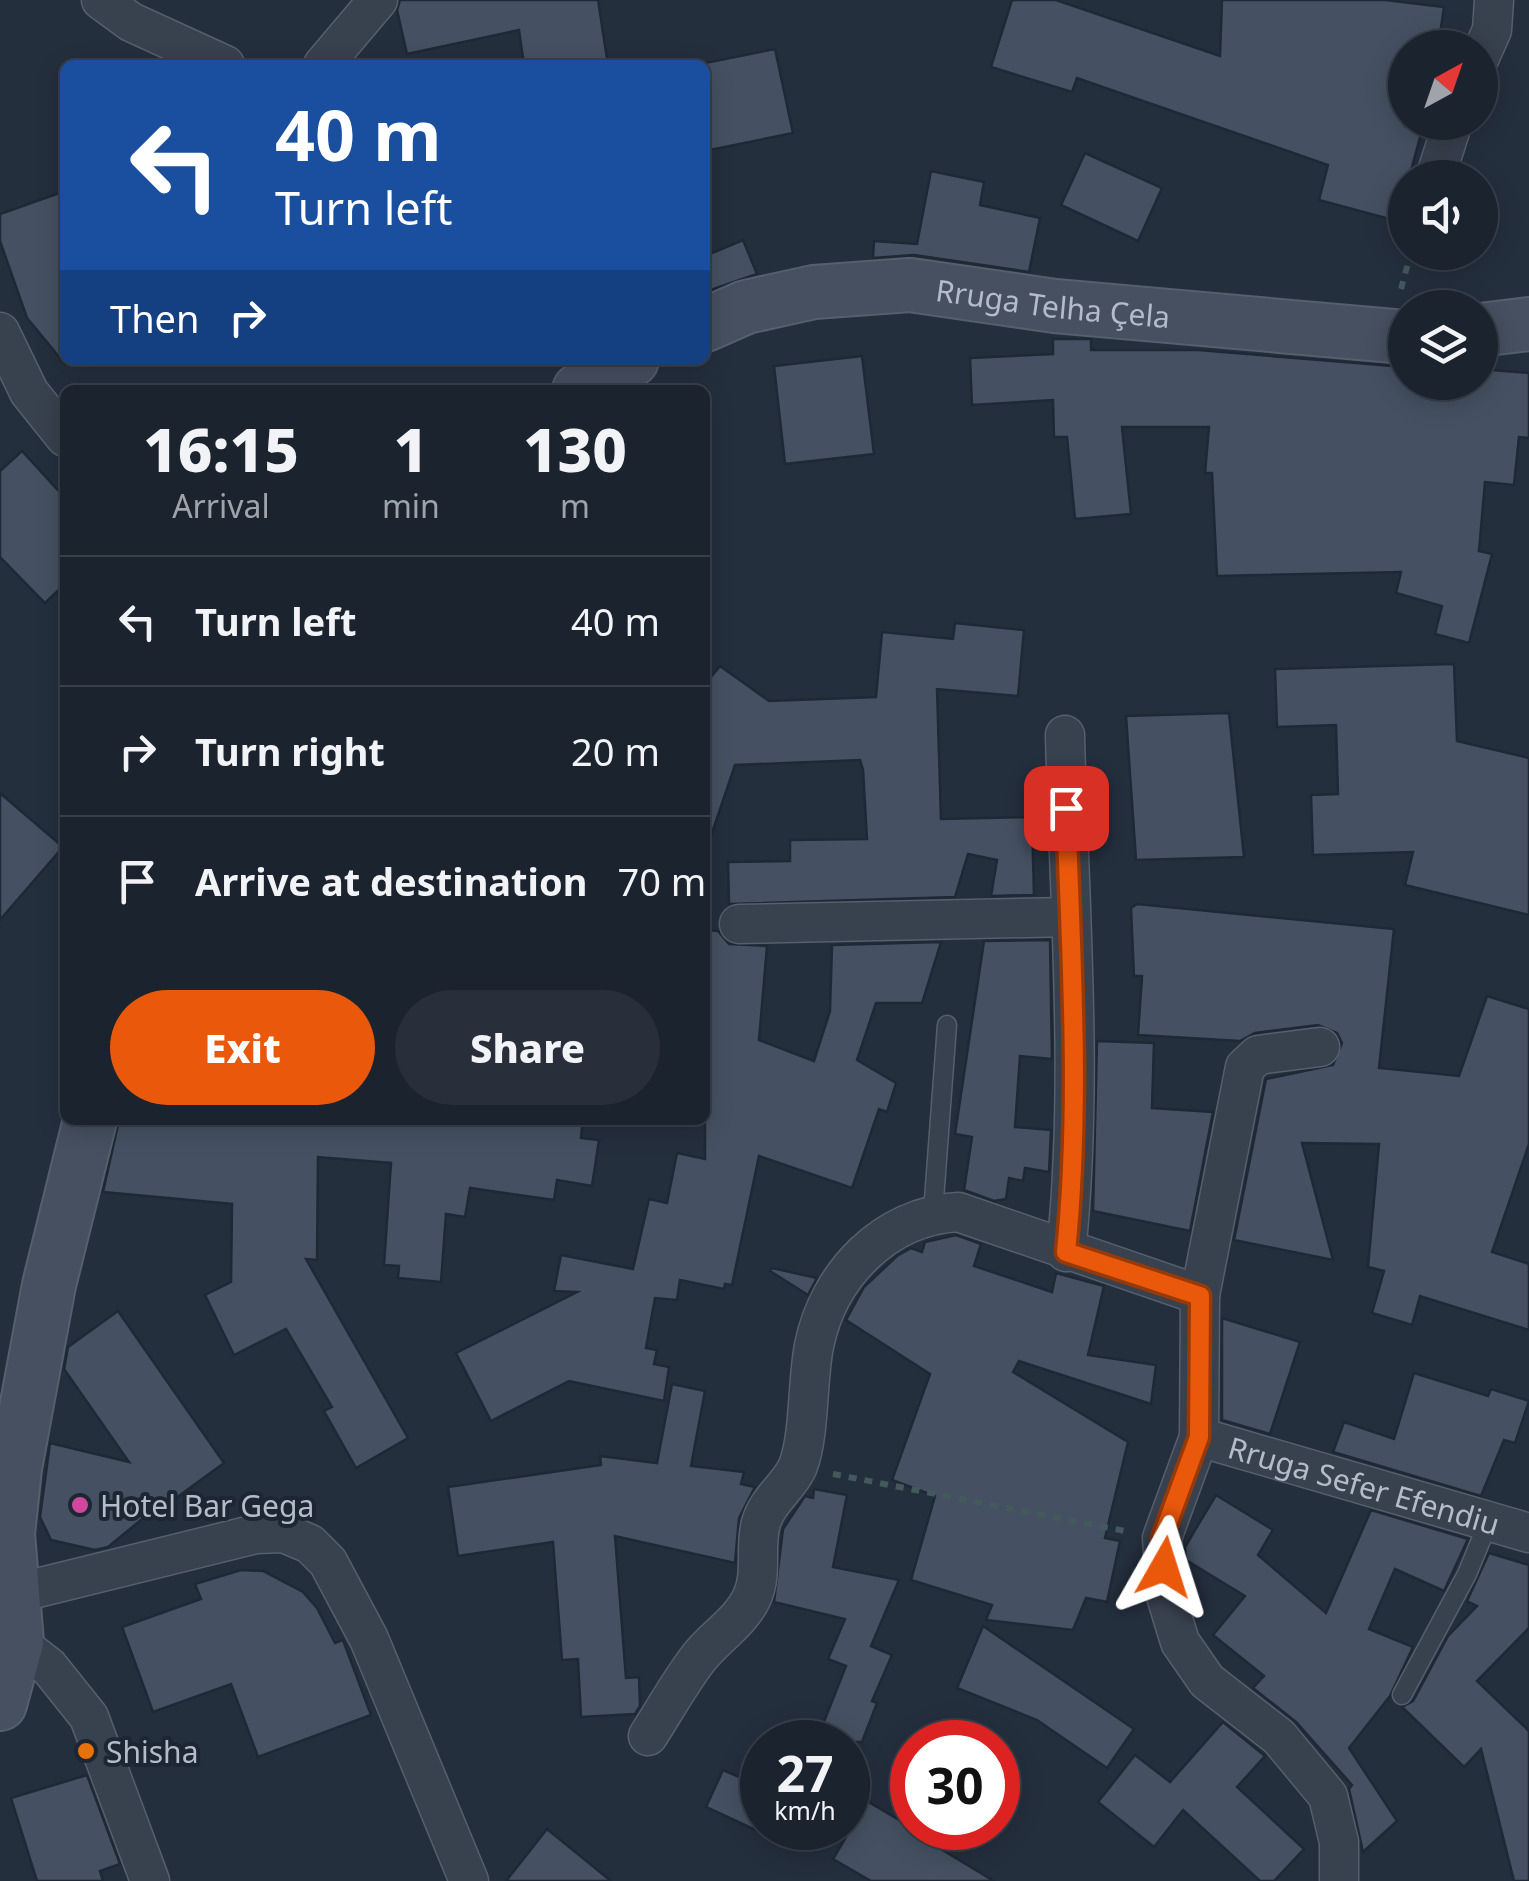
<!DOCTYPE html>
<html lang="en">
<head>
<meta charset="utf-8">
<style>
	body { margin:0; font-family:"Noto Sans",sans-serif; background:#282f3a; color:#f1f3f6; height:100vh; display:flex; flex-direction:column; font-size:38px; white-space:nowrap }
	* { box-sizing:border-box; margin:0 }
	p { font-size:32px; color:#a0a4aa }
	.icon { flex:none; width:55px; height:55px; fill:none; stroke:currentColor; stroke-width:2; stroke-linecap:round; stroke-linejoin:round }
	.map { position:relative; flex:1; overflow:hidden }
	.side { position:absolute; left:60px; top:385px; width:650px; height:740px; display:flex; flex-direction:column; background:#1b232e; border-radius:15px; box-shadow:0 5px 25px #0003,0 0 0 2px #39404a }
	.side>* { flex:none }
	.hud { position:absolute; left:60px; top:60px; width:650px; height:305px; border-radius:15px; box-shadow:0 5px 25px #0003,0 0 0 2px #39404a; background:#1a4fa0; color:#fff; overflow:hidden }
	.needle { width:65px; rotate:40deg }
	.tools { position:absolute; left:1388px; top:30px; display:grid; gap:20px }
	.tools a { display:grid; place-items:center; width:110px; height:110px; border-radius:50%; background:#1b232e; box-shadow:0 5px 25px #0003,0 0 0 2px #39404a; font-size:50px }
	.speed { position:absolute; left:740px; top:1720px; display:flex; gap:20px; font-size:50px; font-weight:700; text-align:center }
	.speed>* { display:grid; place-content:center; width:130px; height:130px; border-radius:50%; background:#1b232e; box-shadow:0 5px 25px #0003,0 0 0 2px #39404a; line-height:1 }
	.speed small { font-size:25px; font-weight:400 }
	.speed .limit { border:15px solid #d22; background:#fff; color:#111 }
	.pin { position:absolute; display:grid; place-items:center; width:85px; height:85px; color:#fff; margin:-42px; border-radius:20px; box-shadow:0 5px 15px #0006 }
	.me { position:absolute; width:110px; margin:-55px; rotate:6deg; stroke-linejoin:round; filter:drop-shadow(0 0 8px #0008) }
	.turn { display:flex; align-items:center; gap:35px; height:210px; padding:0 50px; font-size:45px }
	.turn .icon { width:130px; height:130px; stroke-width:2.5 }
	.turn b { display:block; font-size:70px; line-height:85px }
	.then { display:flex; align-items:center; height:95px; padding:0 50px; background:#0003; gap:20px; font-size:38px }
	.eta { display:flex; justify-content:space-evenly; align-items:center; height:170px; text-align:center }
	.eta b { font-size:60px; font-weight:800; line-height:70px }
	.primary-button { display:flex; gap:20px; margin-top:auto; padding:20px 50px }
	.primary-button a { flex:1; height:115px; border-radius:60px; background:#ea580c; color:#fff; font-size:40px; font-weight:800; line-height:115px; text-align:center }
	.primary-button a+a { background:#282f3a; color:#f1f3f6 }
	ul { padding:0; list-style:none }
	li { display:flex; align-items:center; gap:30px; height:130px; padding:0 50px; border-top:2px solid #39404a }
	li div { flex:1 }
	li b { display:block; font-size:38px }
	li em { font-style:normal }
	.map>svg:first-child { display:block }
	.building { fill:#455162; stroke:#1f2835; stroke-width:2.5 }
	.lines { fill:none; stroke-linecap:round; stroke-linejoin:round }
	.lane-casing { stroke:#565f6c; stroke-width:21 }
	.street-casing { stroke:#565f6c; stroke-width:41 }
	.secondary-casing { stroke:#565f6c; stroke-width:56 }
	.path { stroke:#44595c; stroke-width:6; stroke-dasharray:8 8; stroke-linecap:butt }
	.lane { stroke:#38414e; stroke-width:18 }
	.street { stroke:#38414e; stroke-width:38 }
	.secondary { stroke:#465061; stroke-width:52 }
	.route-casing { stroke:#983908; stroke-width:25 }
	.route { stroke:#ea580c; stroke-width:18 }
	.hotel-dot { fill:#d1479c; stroke:#1d2633; stroke-width:4 }
	.food-dot { fill:#e8710a; stroke:#1d2633; stroke-width:4 }
	.labels { text-anchor:middle; dominant-baseline:central; stroke-width:8; stroke-linejoin:round; paint-order:stroke }
	.street-label { font-size:30px; fill:#b4bcc9; stroke:#1d2633 }
	.poi-label { font-size:30px; fill:#b4bcc9; stroke:#1d2633; text-anchor:start }
</style>
</head>
<body>
<div class="map">
<svg width="1529" height="1881" viewBox="0 0 1529 1881">
	<rect width="100%" height="100%" fill="#242f3e"/>
	<!-- building -->
	<g class="building">
		<polygon points="400,0 598,0 608,65 524,65 519,30 407,54 397,10"/>
		<polygon points="1012,0 1056,0 1220,56 1222,0 1385,0 1444,7 1438,48 1405,48 1405,126 1422,130 1409,178 1405,178 1397,221 1319,200 1328,165 1077,78 1072,92 991,67"/>
		<polygon points="775,49 793,133 705,151 705,63"/>
		<polygon points="1085,153 1162,188 1138,241 1061,205"/>
		<polygon points="931,171 984,182 980,205 1040,218 1029,272 914,255 873,258 874,241 917,244"/>
		<polygon points="65,191 65,364 27,318 0,241 0,214"/>
		<polygon points="743,240 757,274 705,292 705,256"/>
		<polygon points="1053,339 1091,339 1091,350 1198,350 1405,367 1405,382 1480,382 1480,369 1529,373 1529,438 1519,437 1514,485 1485,482 1479,551 1492,554 1469,643 1435,634 1442,606 1396,593 1401,572 1217,576 1212,473 1205,473 1209,427 1122,427 1131,514 1075,519 1067,437 1054,437 1053,400 972,405 970,358 1053,354"/>
		<polygon points="862,356 874,454 785,464 774,366"/>
		<polygon points="22,451 65,498 65,584 45,603 0,557 0,471"/>
		<polygon points="955,623 1024,630 1018,696 937,689 941,819 1032,817 1034,895 991,896 997,860 968,854 955,897 729,904 728,862 790,861 790,840 867,839 863,770 860,760 735,765 711,836 705,835 705,684 720,666 769,701 876,697 882,632 953,639"/>
		<polygon points="1454,664 1457,741 1529,758 1529,915 1405,885 1413,852 1313,855 1311,795 1338,794 1336,725 1277,727 1275,669"/>
		<polygon points="1229,713 1244,857 1136,860 1126,716"/>
		<polygon points="0,793 63,847 0,920"/>
		<polygon points="1137,904 1394,929 1379,1068 1459,1076 1487,996 1529,1009 1529,1144 1492,1252 1529,1264 1529,1330 1420,1296 1412,1325 1372,1313 1384,1271 1368,1267 1379,1144 1302,1143 1333,1260 1234,1240 1266,1079 1333,1065 1342,1043 1337,1033 1318,1025 1255,1033 1240,1041 1138,1035 1142,976 1134,976 1131,908"/>
		<polygon points="705,930 718,931 729,944 767,946 759,1040 814,1061 830,1011 832,945 941,942 922,1003 876,1003 857,1060 896,1083 887,1112 879,1109 852,1188 759,1156 732,1285 725,1284 724,1289 680,1280 677,1300 655,1298 646,1348 657,1350 654,1364 669,1367 664,1401 569,1381 491,1421 456,1353 577,1292 554,1291 561,1255 633,1269 649,1199 667,1203 677,1153 705,1159"/>
		<polygon points="1050,940 1052,1059 1020,1056 1015,1127 1051,1130 1049,1172 1025,1168 1023,1181 1009,1178 1006,1199 994,1201 964,1190 972,1137 955,1134 984,941"/>
		<polygon points="1097,1041 1154,1043 1152,1108 1213,1112 1190,1231 1093,1211"/>
		<polygon points="119,1120 583,1120 581,1138 599,1140 592,1186 557,1180 554,1200 470,1188 465,1217 446,1214 441,1282 398,1278 399,1266 384,1265 391,1163 318,1157 317,1260 306,1259 408,1438 356,1468 324,1411 332,1407 286,1329 234,1355 205,1295 231,1282 232,1204 103,1192"/>
		<polygon points="956,1235 981,1244 974,1266 1052,1292 1056,1273 1104,1286 1088,1355 1156,1365 1151,1404 1019,1361 1013,1372 1128,1442 1105,1538 1120,1541 1107,1602 1086,1598 1073,1630 986,1620 992,1605 911,1580 935,1496 892,1480 930,1374 846,1320 864,1287 897,1256 911,1248 922,1252 925,1242"/>
		<polygon points="772,1268 817,1278 808,1295 770,1271"/>
		<polygon points="118,1311 224,1463 161,1509 158,1506 108,1547 95,1550 51,1540 40,1517 50,1443 129,1462 64,1369 68,1347"/>
		<polygon points="1222,1318 1300,1342 1270,1434 1222,1420"/>
		<polygon points="1414,1373 1488,1396 1491,1389 1529,1401 1515,1443 1504,1440 1481,1496 1333,1452 1344,1422 1394,1439"/>
		<polygon points="672,1384 705,1391 691,1466 744,1472 741,1484 755,1487 739,1518 735,1563 615,1536 626,1678 639,1677 640,1706 635,1714 581,1717 578,1659 562,1660 553,1542 458,1556 448,1487 601,1465 600,1456 657,1463"/>
		<polygon points="814,1489 847,1495 833,1567 899,1580 871,1646 892,1655 872,1701 877,1703 862,1742 816,1742 846,1666 828,1659 845,1619 774,1602 783,1529 805,1496 813,1498"/>
		<polygon points="1216,1495 1273,1530 1258,1555 1326,1613 1371,1510 1468,1539 1444,1591 1395,1569 1369,1629 1413,1647 1390,1696 1349,1748 1397,1821 1363,1852 1349,1789 1352,1785 1296,1722 1253,1688 1264,1676 1213,1635 1245,1596 1186,1560 1185,1547"/>
		<polygon points="1489,1553 1529,1565 1529,1628 1477,1681 1529,1731 1529,1881 1514,1881 1481,1749 1464,1767 1402,1707 1413,1701 1448,1636 1477,1606 1467,1601"/>
		<polygon points="241,1570 263,1571 303,1592 317,1608 335,1643 343,1640 371,1715 258,1757 231,1684 153,1712 122,1627 201,1599 195,1584"/>
		<polygon points="983,1626 1134,1729 1107,1768 1037,1720 957,1688"/>
		<polygon points="1223,1722 1265,1756 1237,1787 1304,1849 1274,1881 1260,1881 1183,1810 1154,1847 1098,1802 1135,1755 1170,1782"/>
		<polygon points="723,1770 762,1787 762,1833 706,1807"/>
		<polygon points="87,1775 120,1864 100,1871 103,1881 37,1881 11,1798"/>
		<polygon points="867,1801 933,1840 931,1843 994,1881 871,1881 833,1859"/>
		<polygon points="547,1829 611,1881 506,1881"/>
	</g>
	<g class="lines">
		<!-- lane casing -->
		<g class="lane-casing">
			<g id="lane">
				<polyline points="933,1213 947,1025"/>
				<polyline points="1402,1695 1467,1574 1488,1523"/>
			</g>
		</g>
		<!-- street casing -->
		<g class="street-casing">
			<g id="street">
				<polyline points="101,0 131,22 225,65"/>
				<polyline points="1480,57 1492,30 1494,0"/>
				<polyline points="323,65 378,0"/>
				<polyline points="1435,178 1453,122"/>
				<polyline points="0,332 29,392 65,437"/>
				<path d="M1065 735C1069 907 1084 1080 1066 1252"/>
				<polyline points="739,924 1069,917"/>
				<polyline points="1320,1047 1258,1055 1245,1067 1200,1295 1199,1437 1162,1538 1166,1596 1180,1642 1207,1681 1279,1737 1328,1796 1339,1842 1339,1881"/>
				<path id="s1" d="M1199 1437 1529 1533"/>
				<polyline points="13,1594 256,1534 284,1533 310,1544 328,1562 369,1639 469,1881"/>
				<polyline points="17,1642 49,1667 89,1717 150,1881"/>
				<path d="M648 1736C664 1711 679 1684 697 1660 713 1638 741 1622 752 1597 763 1573 754 1547 761 1523 768 1499 789 1487 798 1466 810 1434 807 1381 814 1346 828 1275 885 1216 958 1212L1200 1295"/>
			</g>
		</g>
		<!-- secondary casing -->
		<g class="secondary-casing">
			<g id="secondary">
				<path id="s2" d="M705 325 746 307 814 292 910 285 1055 306 1405 337"/>
				<polyline points="1480,330 1529,324"/>
				<polyline points="579,390 632,360"/>
				<polyline points="0,1704 17,1642 8,1534 15,1468 49,1285 90,1120"/>
			</g>
		</g>
		<!-- path -->
		<g class="path">
			<polyline points="1401,289 1411,252"/>
			<polyline points="833,1474 1125,1531"/>
		</g>
		<!-- lane -->
		<use href="#lane" class="lane"/>
		<!-- street -->
		<use href="#street" class="street"/>
		<!-- secondary -->
		<use href="#secondary" class="secondary"/>
	</g>
	<g class="lines">
		<!-- route casing -->
		<g class="route-casing">
			<path id="route" d="M1066 808C1071 956 1081 1104 1066 1252L1200 1296 1199 1437 1162 1538 1164 1567"/>
		</g>
		<!-- route -->
		<use href="#route" class="route"/>
	</g>
	<!-- markers -->
	<circle class="hotel-dot" cx="80" cy="1505" r="10"/>
	<circle class="food-dot" cx="86" cy="1751" r="10"/>
	<g class="labels">
		<!-- street labels -->
		<g class="street-label">
			<text stroke="none"><textPath href="#s2" startOffset="355">Rruga Telha Çela</textPath></text>
			<text stroke="none"><textPath href="#s1" startOffset="172">Rruga Sefer Efendiu</textPath></text>
		</g>
		<!-- poi labels -->
		<g class="poi-label">
			<text x="100" y="1505">Hotel Bar Gega</text>
			<text x="106" y="1751">Shisha</text>
		</g>
	</g>
</svg>
<div class="tools">
<a><svg class="needle" viewBox="-14 -14 28 28"><path d="M0-13l5 13h-10z" fill="#e53935"/><path d="M0 13l5-13h-10z" fill="#a0a4aa"/></svg></a>
<a><svg class="icon" aria-label="sound" viewBox="0 0 24 24"><path d="M4 9h4l5-4v14l-5-4H4zM17 9q2 3 0 6"/></svg></a>
<a><svg class="icon" aria-label="layers" viewBox="0 0 24 24"><path d="M12 4l9 5-9 5-9-5zM3 14l9 5 9-5"/></svg></a>
</div>
<div class="speed"><div>27<small>km/h</small></div><div class="limit">30</div></div>
<div class="pin" style="left:1066px;top:808px;background:#d93025"><svg class="icon" aria-label="arrive" viewBox="0 0 24 24"><path d="M6 21V4h12l-3 4 3 4H6"/></svg></div>
<svg class="me" style="left:1164px;top:1567px" viewBox="-20 -20 40 40"><path d="M0-17L14 15 0 8-14 15z" fill="#ea580c" stroke="#fff" stroke-width="4"/></svg>
<div class="hud">
<div class="turn"><svg class="icon" aria-label="left" viewBox="0 0 24 24"><path d="M17 20v-9H6M10 6l-5 5 5 5"/></svg><div><b>40 m</b>Turn left</div></div>
<div class="then">Then<svg class="icon" aria-label="right" viewBox="0 0 24 24"><path d="M7 20v-9h11M14 6l5 5-5 5"/></svg></div>
</div>
<section class="side">
<div class="eta">
<div><b>16:15</b><p>Arrival</p></div>
<div><b>1</b><p>min</p></div>
<div><b>130</b><p>m</p></div>
</div>
<ul>
<li><svg class="icon" aria-label="left" viewBox="0 0 24 24"><path d="M17 20v-9H6M10 6l-5 5 5 5"/></svg><div><b>Turn left</b></div><em>40 m</em></li>
<li><svg class="icon" aria-label="right" viewBox="0 0 24 24"><path d="M7 20v-9h11M14 6l5 5-5 5"/></svg><div><b>Turn right</b></div><em>20 m</em></li>
<li><svg class="icon" aria-label="arrive" viewBox="0 0 24 24"><path d="M6 21V4h12l-3 4 3 4H6"/></svg><div><b>Arrive at destination</b></div><em>70 m</em></li>
</ul>
<div class="primary-button"><a>Exit</a><a>Share</a></div>
</section>
</div>
</body>
</html>
